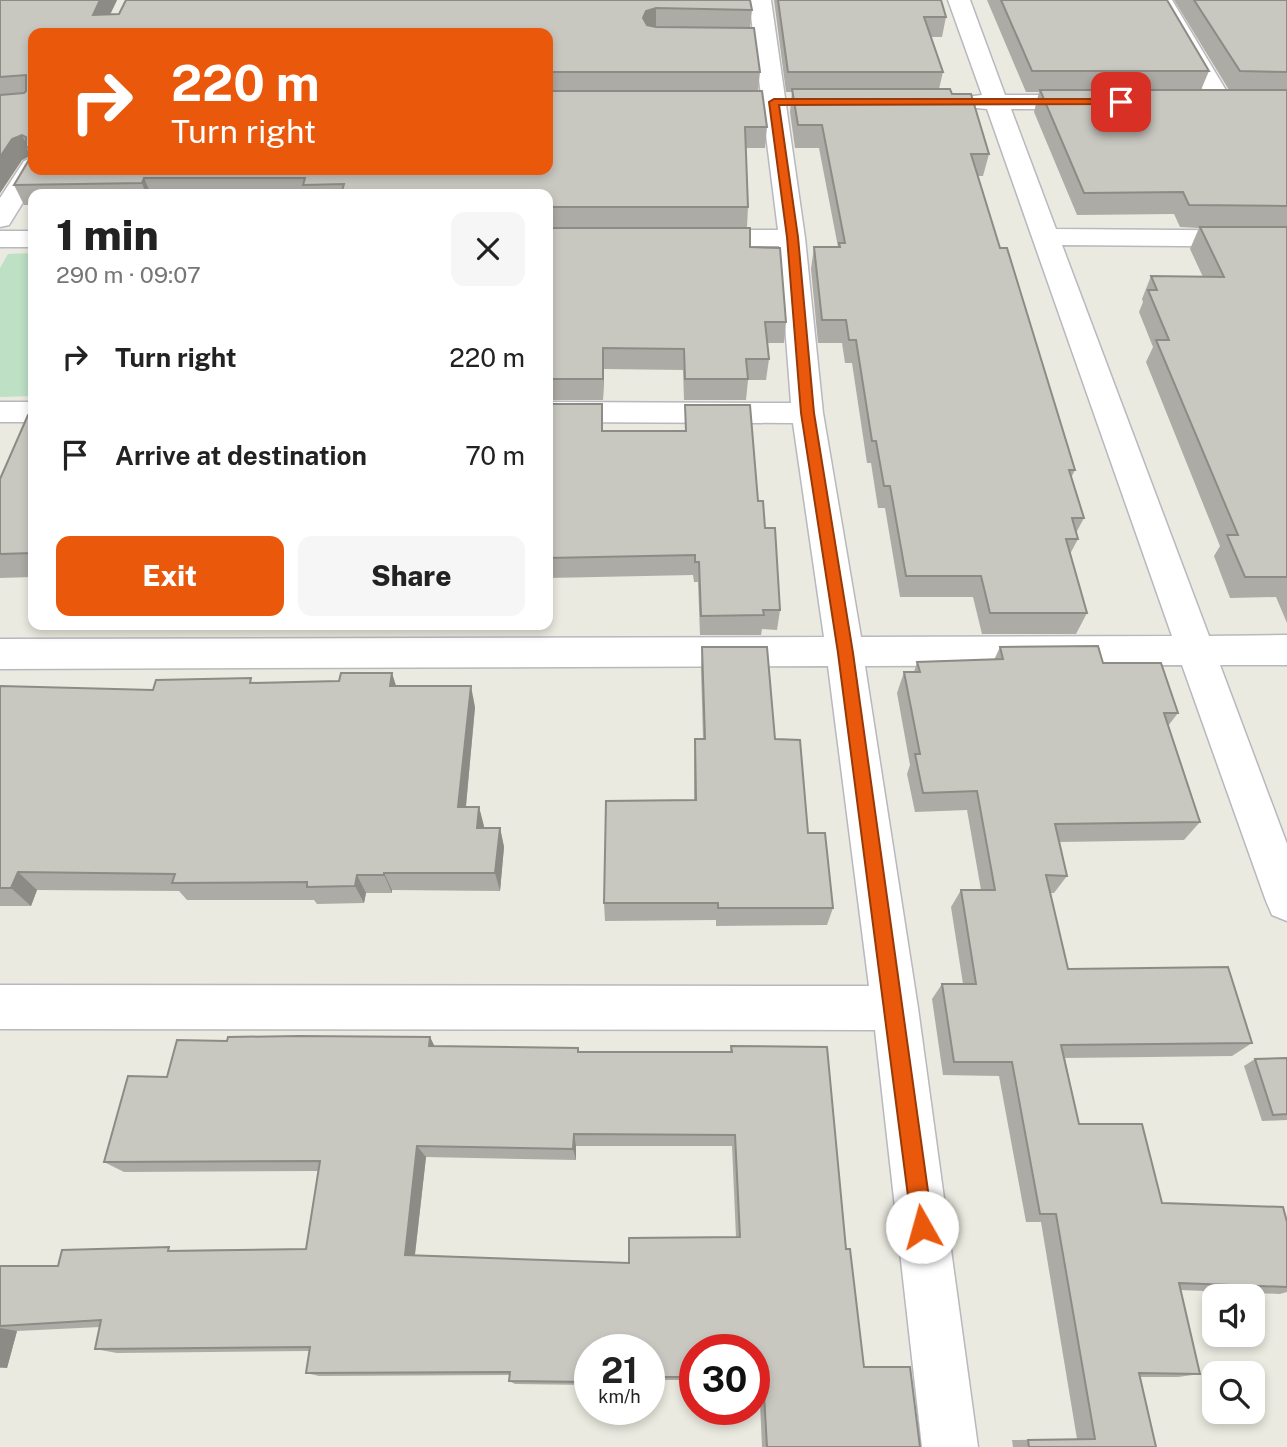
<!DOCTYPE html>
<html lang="en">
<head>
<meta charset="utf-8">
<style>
	body { margin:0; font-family:"Public Sans",sans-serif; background:#f6f6f6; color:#222; height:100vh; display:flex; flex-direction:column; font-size:26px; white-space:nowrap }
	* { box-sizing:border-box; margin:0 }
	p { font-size:23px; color:#767676 }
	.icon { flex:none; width:38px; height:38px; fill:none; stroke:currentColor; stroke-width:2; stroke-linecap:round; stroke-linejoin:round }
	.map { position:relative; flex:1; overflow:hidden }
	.sheet { position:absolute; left:28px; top:189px; width:525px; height:441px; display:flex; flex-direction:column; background:#fff; border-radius:14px; box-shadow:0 4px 10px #0003 }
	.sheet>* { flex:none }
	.guide { position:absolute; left:28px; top:28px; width:525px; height:147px; border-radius:14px; box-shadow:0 4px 10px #0003; background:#ea580c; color:#fff; overflow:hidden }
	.tools { position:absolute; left:1202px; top:1284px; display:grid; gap:14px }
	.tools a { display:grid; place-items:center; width:63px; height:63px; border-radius:14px; background:#fff; box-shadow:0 4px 10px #0003; font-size:35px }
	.speed { position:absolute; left:574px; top:1334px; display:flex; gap:14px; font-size:35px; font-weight:700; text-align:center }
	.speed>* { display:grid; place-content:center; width:91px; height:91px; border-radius:50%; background:#fff; box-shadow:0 4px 10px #0003; line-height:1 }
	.speed small { font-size:18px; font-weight:400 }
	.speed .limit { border:10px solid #d22; background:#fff; color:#111 }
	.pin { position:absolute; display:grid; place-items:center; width:60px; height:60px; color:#fff; margin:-30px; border-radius:14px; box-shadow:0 4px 10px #0006 }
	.me { position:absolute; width:77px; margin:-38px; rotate:353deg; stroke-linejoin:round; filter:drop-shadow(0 0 5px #0008) }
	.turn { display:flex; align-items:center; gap:24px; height:147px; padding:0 28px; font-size:32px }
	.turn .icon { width:91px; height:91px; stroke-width:2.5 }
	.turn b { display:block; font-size:49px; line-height:60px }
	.round { display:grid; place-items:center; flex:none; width:74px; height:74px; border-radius:14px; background:#f6f6f6 }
	.overview { display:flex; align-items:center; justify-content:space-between; height:119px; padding:0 28px }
	h1 { font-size:42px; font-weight:800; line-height:52px }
	.button { display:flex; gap:14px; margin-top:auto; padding:14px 28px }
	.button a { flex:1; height:80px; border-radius:14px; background:#ea580c; color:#fff; font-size:28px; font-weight:800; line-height:80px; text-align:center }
	.button a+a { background:#f6f6f6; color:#222 }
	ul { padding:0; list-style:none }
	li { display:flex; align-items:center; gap:21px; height:98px; padding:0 28px }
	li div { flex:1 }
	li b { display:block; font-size:26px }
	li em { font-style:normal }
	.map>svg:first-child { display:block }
	.green { fill:#bee0c5 }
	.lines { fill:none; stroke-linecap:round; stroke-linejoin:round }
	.minor-casing { stroke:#b8b8be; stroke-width:3 }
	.minor { fill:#fff; fill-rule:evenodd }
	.wall { fill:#acaba5; fill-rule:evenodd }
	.shaded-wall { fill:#8c8b86 }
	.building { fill:#c8c7c0; stroke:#8c8b86; stroke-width:2; fill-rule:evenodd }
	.route { fill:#ea580c; stroke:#983908; stroke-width:2 }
</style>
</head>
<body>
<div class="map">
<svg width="1287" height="1447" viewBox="0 0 1287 1447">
	<rect width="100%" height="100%" fill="#eaeae0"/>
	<!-- green -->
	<polygon class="green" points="33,253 33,396 0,397 0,268 8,254"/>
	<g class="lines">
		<!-- minor casing -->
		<g class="minor-casing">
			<g id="minor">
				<polygon points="749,0 771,0 805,238 823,413 861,637 1172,636 987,109 965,107 961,102 965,97 982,95 948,0 970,0 1005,95 1088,95 1096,97 1100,102 1096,107 1088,109 1011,109 1056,229 1287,231 1287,247 1062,245 1209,636 1287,635 1287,665 1220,665 1287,844 1287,921 1272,915 1266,901 1182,665 865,666 918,1008 978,1447 922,1447 875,1030 0,1029 0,985 869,986 828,666 0,669 0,639 824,637 793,423 548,422 548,402 791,403 779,246 697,246 688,244 684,238 688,232 697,230 778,230"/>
				<polygon points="1150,0 1172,0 1233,102 1229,107 1213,107"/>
				<polygon points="33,158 33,170 43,170 9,225 0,227 0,198 24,161"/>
				<rect x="0" y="231" width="33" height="16"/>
				<rect x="0" y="402" width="33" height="20"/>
			</g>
		</g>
		<!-- minor -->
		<use href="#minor" class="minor"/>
	</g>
	<!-- wall -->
	<g class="wall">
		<path d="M0 0H117L110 15 119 14 126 0 752 10 750 28 760 72 758 91 767 127 765 148H746L748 207 747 227 548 228V194H33V205H24L14 185 31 157 30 156 22 160 0 193ZM33 33H548V170H33Z"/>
		<polygon points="774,0 941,0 946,17 942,37 931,37 943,72 939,89 952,94 989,154 983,176 978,176 1000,248 1075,470 1071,478 1084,518 1076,533 1078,539 1070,554 1087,613 1076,634 982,634 973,597 900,597 885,508 878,508 871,463 867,463 852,363 845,363 842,343 818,343 811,269 814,247 838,247 819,148 795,148 790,112 792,92 786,92"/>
		<polygon points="987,0 1167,0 1209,71 1201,90 1229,90 1174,0 1287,0 1287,623 1276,597 1230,598 1214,556 1220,546 1146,362 1153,347 1139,312 1143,302 1142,299 1151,276 1203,277 1190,249 1199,228 1180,227 1174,214 1077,215 1034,112 1039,92 1026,92"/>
		<polygon points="548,228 750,247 786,322 784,343 767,343 769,359 766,380 748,380 746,400 684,400 683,370 604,369 603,400 548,400"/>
		<polygon points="548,404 603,431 685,431 685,405 758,501 765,528 780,610 777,630 762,629 761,635 700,635 698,582 694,582 693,575 548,578"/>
		<polygon points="33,415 33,577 0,578 0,479"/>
		<polygon points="702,647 775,739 808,833 833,908 827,925 716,926 716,920 605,921 604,903 694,800 694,760 695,739 703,739 701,669"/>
		<polygon points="1000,647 1103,663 1178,713 1168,726 1200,822 1184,840 1060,842 1067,876 1054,893 1050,893 1068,969 1252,1043 1232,1056 1065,1058 1079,1124 1162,1203 1287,1222 1287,1292 1280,1294 1180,1290 1200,1374 1178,1377 1140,1377 1156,1447 1013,1447 1012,1440 1077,1439 1041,1222 1026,1222 999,1076 943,1075 932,999 942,984 963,984 951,907 961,890 981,890 967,810 915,812 907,774 910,765 897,693 904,672 914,672 917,662 994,660"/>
		<polygon points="253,683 396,686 475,707 466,807 479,807 484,828 500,828 504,847 500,891 392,890 392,893 366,893 364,903 317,904 314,900 187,900 179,891 37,890 31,906 0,906 0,686 153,690"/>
		<path d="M430 1037 434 1046 579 1052H730L731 1046 846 1249 864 1367 920 1447H762L759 1380H754V1349H695V1380H660V1386H649V1349H590V1385L515 1384 509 1381 510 1375 319 1376 306 1373 309 1351 117 1353 95 1349 100 1327 17 1331 7 1368H0V1266H58L177 1250 306 1249 318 1171 124 1172 104 1162 167 1077 227 1041ZM576 1146H732L736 1237 629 1263 415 1255 426 1157 576 1160Z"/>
		<polygon points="1287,1058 1287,1120 1262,1121 1244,1066 1255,1059"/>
	</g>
	<!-- shaded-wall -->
	<g class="shaded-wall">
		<polygon points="100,0 117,0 101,33 93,15"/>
		<polygon points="656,8 656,27 646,31 643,18 646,11"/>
		<polygon points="22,135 28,147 26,147 30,156 22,160 0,193 0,157 12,139"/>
		<polygon points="144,178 151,194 146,194 142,183"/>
		<polygon points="603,348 604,369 603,400"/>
		<polygon points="392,673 399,695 390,686"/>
		<polygon points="471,686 475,707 464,826 458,807"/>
		<polygon points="479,807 484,826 482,847 477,828"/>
		<polygon points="500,828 504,847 500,891 495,873"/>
		<polygon points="18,872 37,890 31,906 11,888"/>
		<polygon points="384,873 392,890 392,893 384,875"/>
		<polygon points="357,875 366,893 364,903 355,886"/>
		<polygon points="430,1037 437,1051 429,1046"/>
		<polygon points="574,1134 576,1146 576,1160 573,1149"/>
		<polygon points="417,1146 426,1157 414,1262 405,1255"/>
		<polygon points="0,1328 17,1331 7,1368 0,1367"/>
	</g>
	<!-- building -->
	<g class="building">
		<polygon points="0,0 100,0 93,15 119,14 126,0 750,0 752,10 656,8 646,11 643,18 647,25 656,27 754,28 760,72 548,72 548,33 33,33 33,148 26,147 26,137 22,135 12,139 0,157 0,95 24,93 26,91 26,75 0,77"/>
		<polygon points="778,0 941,0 946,17 924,17 943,72 788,72"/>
		<polygon points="1001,0 1167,0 1209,71 1032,71"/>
		<polygon points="1194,0 1287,0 1287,72 1240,71"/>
		<polygon points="792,89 950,89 952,94 971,94 989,154 971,154 1000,248 1007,248 1075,470 1069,470 1084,518 1072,518 1078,539 1066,539 1087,613 990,613 981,576 906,576 890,486 884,486 876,441 872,441 856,340 849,340 846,320 822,320 814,247 840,247 839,243 845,243 822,125 798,125"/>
		<polygon points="1040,90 1287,90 1287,206 1189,205 1183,192 1084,193"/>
		<polygon points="548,91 762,91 767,127 745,127 748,207 548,207 548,194 401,194 401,193 341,194 344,184 303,185 305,178 144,178 142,183 14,185 33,153 33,170 548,170"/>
		<polygon points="1200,227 1287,227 1287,577 1245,577 1227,535 1238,535 1156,340 1169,340 1148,290 1157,290 1151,276 1224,277"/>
		<polygon points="548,228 750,228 750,247 780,248 786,322 765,322 769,359 746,359 748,379 685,379 684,349 603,348 603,379 548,379"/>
		<polygon points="548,404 602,404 602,431 686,431 685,405 750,405 758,501 763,501 765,528 775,528 780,610 763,610 764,615 701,616 699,562 695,562 695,555 548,558"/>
		<polygon points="28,415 33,415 33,553 0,554 0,479"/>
		<polygon points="1098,646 1103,663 1161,663 1178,713 1164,713 1200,822 1055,824 1067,876 1046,875 1068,969 1228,967 1252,1043 1061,1045 1079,1124 1142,1124 1162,1203 1283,1207 1287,1222 1287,1287 1179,1283 1200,1374 1139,1373 1156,1447 1029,1447 1028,1440 1095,1439 1056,1214 1040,1214 1012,1062 954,1062 942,984 976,984 961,890 995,890 977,791 923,793 915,754 920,754 904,672 920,672 917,662 1003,659 1000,647"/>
		<polygon points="702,647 767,647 775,739 800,740 808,833 825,833 833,908 718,908 718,903 604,903 606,801 696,800 695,739 705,739"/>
		<polygon points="341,673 392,673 390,686 471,686 458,807 479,807 477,828 500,828 495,873 384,873 384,875 357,875 355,886 307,887 307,882 172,883 175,874 18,872 11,888 0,888 0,686 153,690 156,680 251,678 250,683 339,681"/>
		<path d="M298 1036 430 1037 429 1046 578 1048V1052H732L731 1046 827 1047 846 1249H850L864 1367H910L920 1447H767L763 1377H754V1349H695V1377H660L661 1383H649V1349H590V1382L509 1381 510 1372 306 1373 310 1347 95 1349 101 1320 0 1326V1266H58L62 1250 169 1247 168 1251 306 1249 320 1161 104 1162 128 1076 167 1077 177 1040 227 1041 228 1037ZM574 1134 735 1135 740 1237 629 1238V1263L405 1255 417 1146 573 1149Z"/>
		<polygon points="1287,1058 1287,1114 1273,1115 1255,1059"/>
	</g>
	<!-- route -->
	<polygon class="route" points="1121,99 1126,102 1125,104 779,105 798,237 814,413 853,653 933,1227 930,1235 922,1238 915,1235 912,1227 838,653 801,413 787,237 769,102 774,99"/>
</svg>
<div class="tools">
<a><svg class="icon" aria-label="sound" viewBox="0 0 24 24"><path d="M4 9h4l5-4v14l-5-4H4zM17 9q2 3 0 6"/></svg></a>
<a><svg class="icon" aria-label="search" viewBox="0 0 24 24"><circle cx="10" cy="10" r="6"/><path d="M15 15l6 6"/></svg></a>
</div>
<div class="speed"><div>21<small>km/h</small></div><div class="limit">30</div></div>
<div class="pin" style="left:1121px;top:102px;background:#d93025"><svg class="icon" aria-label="arrive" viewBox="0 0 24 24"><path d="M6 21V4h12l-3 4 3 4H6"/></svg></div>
<svg class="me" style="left:922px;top:1227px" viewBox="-20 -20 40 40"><circle r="19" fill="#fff"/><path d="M0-13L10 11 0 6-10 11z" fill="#ea580c"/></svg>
<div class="guide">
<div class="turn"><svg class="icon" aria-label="right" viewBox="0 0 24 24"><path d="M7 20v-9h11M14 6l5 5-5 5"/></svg><div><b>220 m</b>Turn right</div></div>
</div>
<section class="sheet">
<div class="overview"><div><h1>1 min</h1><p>290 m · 09:07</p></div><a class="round"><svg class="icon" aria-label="close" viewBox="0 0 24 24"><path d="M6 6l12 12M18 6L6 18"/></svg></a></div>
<ul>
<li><svg class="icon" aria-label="right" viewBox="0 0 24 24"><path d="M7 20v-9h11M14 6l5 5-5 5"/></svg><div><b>Turn right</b></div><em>220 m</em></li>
<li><svg class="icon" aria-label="arrive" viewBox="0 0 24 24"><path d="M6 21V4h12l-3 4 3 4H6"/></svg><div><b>Arrive at destination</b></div><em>70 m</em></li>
</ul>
<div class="button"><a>Exit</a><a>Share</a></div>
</section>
</div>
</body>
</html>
